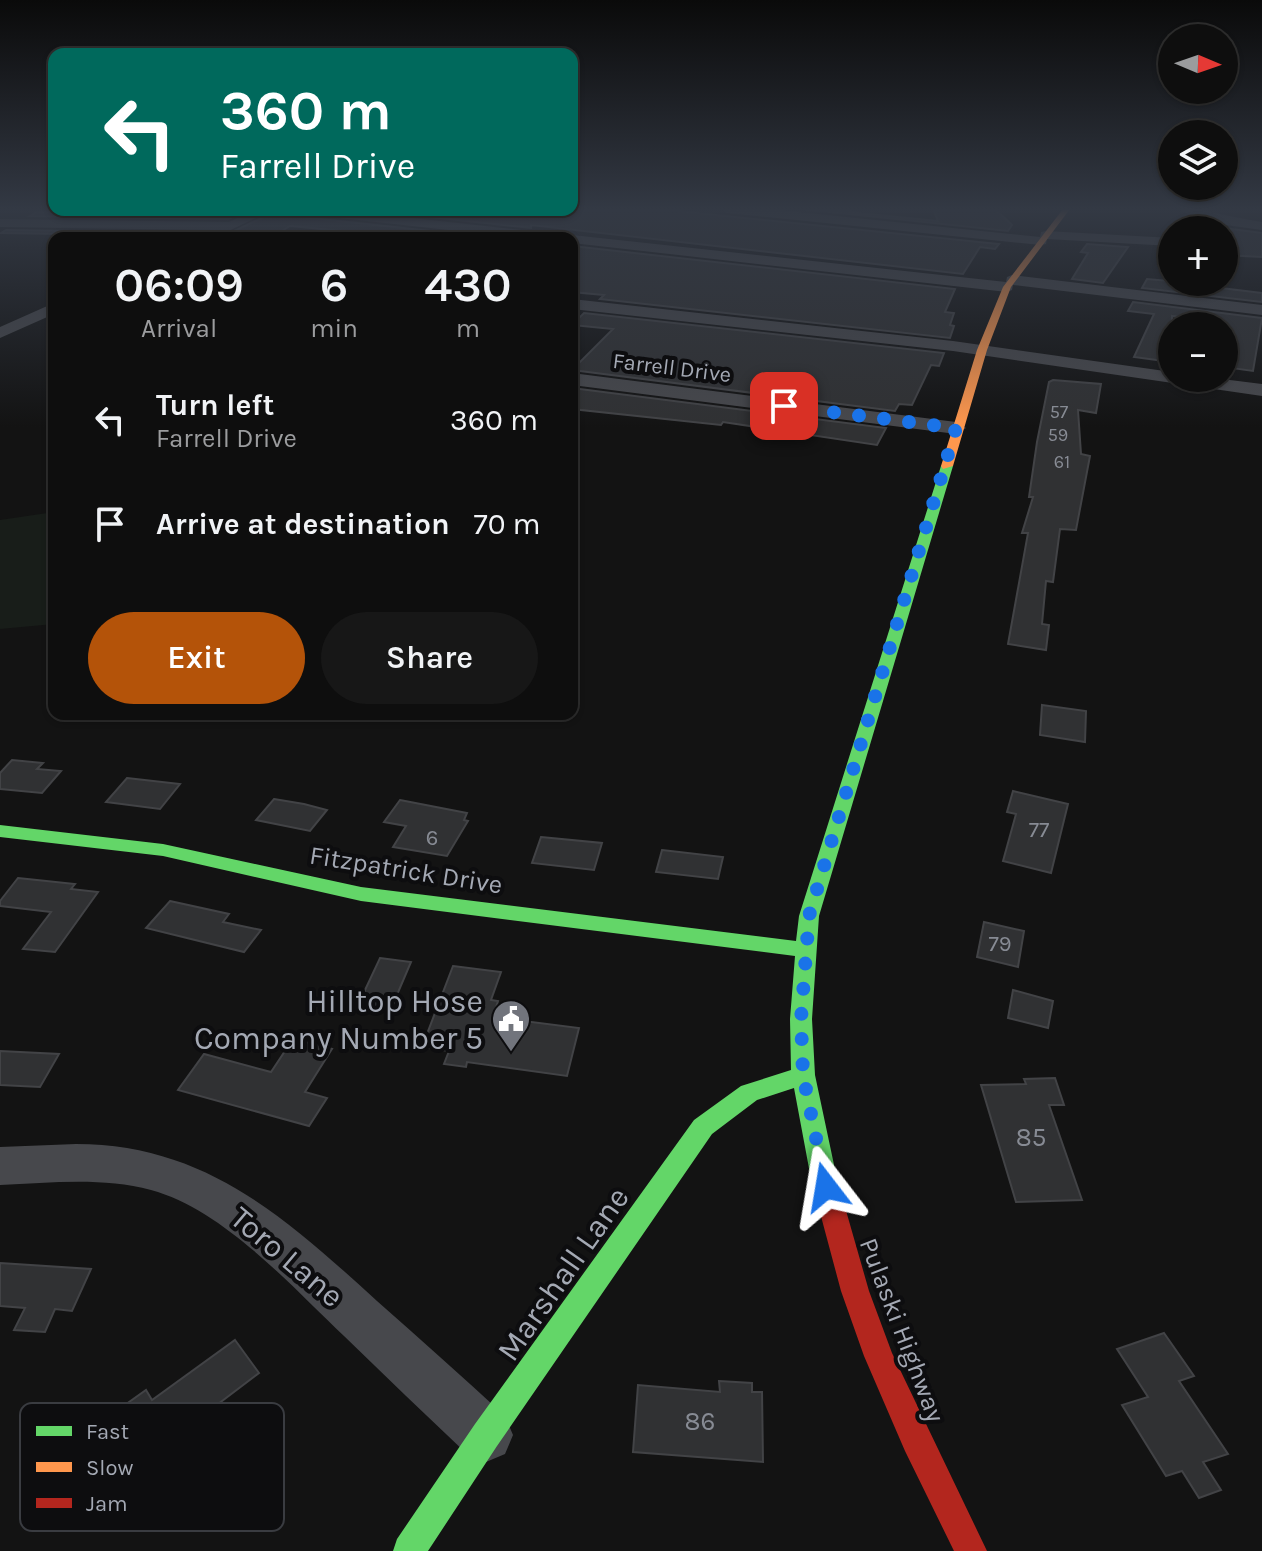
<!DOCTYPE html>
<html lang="en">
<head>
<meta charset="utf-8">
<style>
	body { margin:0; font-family:Karla,sans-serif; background:#171717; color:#f1f3f6; height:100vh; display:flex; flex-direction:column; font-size:30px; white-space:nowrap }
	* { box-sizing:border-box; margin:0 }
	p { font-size:26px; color:#9b9c9e }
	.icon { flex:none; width:44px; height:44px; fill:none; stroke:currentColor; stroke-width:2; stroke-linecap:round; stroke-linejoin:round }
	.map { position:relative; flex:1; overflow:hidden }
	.details { position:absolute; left:48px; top:232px; width:530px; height:488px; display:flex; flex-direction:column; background:#0e0e0e; border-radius:16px; box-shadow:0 2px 6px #0004,0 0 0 2px #2e2e2e }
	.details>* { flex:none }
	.hud { position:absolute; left:48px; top:48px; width:530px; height:168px; border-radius:16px; box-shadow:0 2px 6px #0004,0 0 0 2px #2e2e2e; background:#00695c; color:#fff; overflow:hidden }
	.needle { width:52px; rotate:92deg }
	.buttons { position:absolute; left:1158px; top:24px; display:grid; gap:16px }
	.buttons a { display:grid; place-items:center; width:80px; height:80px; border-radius:50%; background:#0e0e0e; box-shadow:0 2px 6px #0004,0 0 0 2px #2e2e2e; font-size:40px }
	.pin { position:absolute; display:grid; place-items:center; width:68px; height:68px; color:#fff; margin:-34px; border-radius:16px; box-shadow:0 4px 12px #0006 }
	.me { position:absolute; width:88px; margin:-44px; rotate:346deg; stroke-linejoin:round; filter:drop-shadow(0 0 6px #0008) }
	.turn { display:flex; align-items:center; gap:28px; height:168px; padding:0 40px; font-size:36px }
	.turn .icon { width:104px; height:104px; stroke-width:2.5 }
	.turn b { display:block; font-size:56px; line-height:68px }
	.eta { display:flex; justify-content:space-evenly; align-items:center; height:136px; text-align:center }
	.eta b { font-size:48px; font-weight:600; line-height:56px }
	.action { display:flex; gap:16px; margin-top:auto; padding:16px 40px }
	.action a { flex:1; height:92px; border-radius:48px; background:#b45309; color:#fff; font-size:32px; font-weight:600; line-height:92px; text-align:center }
	.action a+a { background:#171717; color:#f1f3f6 }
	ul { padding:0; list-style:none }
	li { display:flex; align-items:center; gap:24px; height:104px; padding:0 40px }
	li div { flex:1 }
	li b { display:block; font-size:30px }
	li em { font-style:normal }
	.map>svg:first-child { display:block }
	.green { fill:#181d19 }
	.building { fill:#303133; stroke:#424346; stroke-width:2 }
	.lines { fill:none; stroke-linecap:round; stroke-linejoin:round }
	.street { fill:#47484c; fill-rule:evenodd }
	.fast { fill:#63d668; fill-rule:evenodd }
	.slow { fill:#ff974d; fill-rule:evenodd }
	.jam { fill:#b3261e; fill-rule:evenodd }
	.route { stroke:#1a73e8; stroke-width:14; stroke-dasharray:0 25.2 }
	.labels { text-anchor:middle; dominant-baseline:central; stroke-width:8; stroke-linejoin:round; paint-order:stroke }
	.far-number-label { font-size:18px; fill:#878b94 }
	.far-street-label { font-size:22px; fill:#a4a9b4; stroke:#0d0d0f }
	.number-label { font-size:22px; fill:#878b94 }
	.street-label { font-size:26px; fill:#a4a9b4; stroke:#0d0d0f }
	.near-number-label { font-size:26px; fill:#878b94 }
	.near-poi-label { font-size:32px; fill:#a4a9b4; stroke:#0d0d0f; text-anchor:end }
	.near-street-label { font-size:32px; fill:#a4a9b4; stroke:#0d0d0f }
	.key { fill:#0d0d0f; stroke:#3a3c41; stroke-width:2 }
	.key-label { font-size:22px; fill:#a4a9b4 }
</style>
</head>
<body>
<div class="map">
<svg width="1262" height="1551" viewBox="0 0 1262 1551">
	<rect width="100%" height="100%" fill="#131313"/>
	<!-- green -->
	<polygon class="green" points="54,512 54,624 0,629 0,520"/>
	<!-- building -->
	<g class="building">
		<polygon points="659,209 715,215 999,244 995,249 980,247 963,274 531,225 531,228 367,210 455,210 518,217 519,210"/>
		<polygon points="802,209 852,209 848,212 938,221 933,209 995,209 1012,225 1008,231"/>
		<polygon points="277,210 294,210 303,217 494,238 417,238 290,226 272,237 228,234 270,214 277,215"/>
		<polygon points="123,211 224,211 243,212 228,219 30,216 37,212 118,214"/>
		<polygon points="1224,228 1262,233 1262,257 1224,255"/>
		<polygon points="6,230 205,233 197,236 1,233"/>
		<polygon points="1087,244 1128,247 1103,283 1072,279 1088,253 1081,252"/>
		<polygon points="572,246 955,289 945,312 954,313 950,325 954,326 950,338 600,299 604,295 572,292"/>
		<polygon points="1172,275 1172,282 1262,293 1262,302 1142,288 1147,279 1169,281"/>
		<polygon points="1133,302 1262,318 1253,371 1224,367 1224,323 1172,316 1172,362 1134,357 1154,314 1128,311"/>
		<polygon points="584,313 944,353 939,366 931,365 912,405 899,404 895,411 572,370 613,329 572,325"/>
		<polygon points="1053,380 1101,384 1096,413 1078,410 1081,454 1090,456 1076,530 1060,529 1053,582 1046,581 1042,624 1049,625 1046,650 1008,644 1028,533 1022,533 1033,497 1029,497 1037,442 1049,382"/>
		<polygon points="572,388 886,428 877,445 723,422 721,425 572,409"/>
		<polygon points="1042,705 1086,711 1085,742 1040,735"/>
		<polygon points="12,760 43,763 37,769 61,771 42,793 0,789 0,773"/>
		<polygon points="127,778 180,784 160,809 106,802"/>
		<polygon points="1013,791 1068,804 1051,873 1003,861 1016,814 1007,812"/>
		<polygon points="274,799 304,804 327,810 310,831 256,820"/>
		<polygon points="400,800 467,813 464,820 468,821 447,856 393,847 406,826 384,822"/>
		<polygon points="541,837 602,843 594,870 532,863"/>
		<polygon points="662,850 723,857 718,879 656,872"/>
		<polygon points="18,878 75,884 71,889 98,892 55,952 23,949 51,912 0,906 0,901"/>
		<polygon points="170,901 229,914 223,922 261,930 244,952 146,928"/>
		<polygon points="984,922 1024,931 1018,967 977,957"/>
		<polygon points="380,958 411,962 391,1009 358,1005"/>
		<polygon points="453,966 501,972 491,1000 498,1001 493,1017 579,1028 567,1076 467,1062 466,1067 444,1064 449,1051 422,1047"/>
		<polygon points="1013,990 1053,1001 1048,1028 1008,1018"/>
		<polygon points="293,1039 332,1049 305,1092 327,1098 309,1126 178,1090 204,1054 271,1072"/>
		<polygon points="0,1051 59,1054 40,1087 0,1085"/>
		<polygon points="1055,1078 1064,1105 1049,1105 1082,1200 1016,1202 981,1085 1026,1084 1024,1079"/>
		<polygon points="0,1263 91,1269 72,1311 55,1309 45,1332 14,1330 25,1308 0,1306"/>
		<polygon points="1164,1333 1194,1376 1179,1381 1228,1454 1203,1462 1221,1490 1199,1498 1182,1471 1166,1476 1122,1405 1148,1397 1117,1349"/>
		<polygon points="235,1340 259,1373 172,1439 181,1454 103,1513 66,1447 146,1390 152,1400"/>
		<polygon points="719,1381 752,1383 752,1392 762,1392 763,1462 633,1452 638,1385 720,1392"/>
	</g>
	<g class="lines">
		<!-- street -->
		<g class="street">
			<polygon points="721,209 769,209 1040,237 1041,232 1046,231 1172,238 1172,246 1047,239 1046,244 1041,245 727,213"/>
			<path d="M1179 209C1205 209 1235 218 1262 222V230L1204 222Z"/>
			<polygon points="255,210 272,210 214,238 207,234 212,230 0,227 0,219 229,222"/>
			<polygon points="297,210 339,210 559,234 566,238 572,235 1006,282 1007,277 1012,275 1262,305 1262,315 1013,285 1012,290 1007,292 572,243 572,238 521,238 303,214"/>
			<polygon points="572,299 953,341 1172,372 1172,378 1214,378 1262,384 1262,396 953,351 572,309"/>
			<polygon points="54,303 54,314 0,338 0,327"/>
			<polygon points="572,373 956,422 966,428 956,434 572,385"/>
			<path d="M76 1144C206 1144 287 1219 377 1301 420 1339 463 1377 505 1416L513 1435 505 1454 486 1462 467 1454C426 1415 385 1376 344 1336 291 1286 224 1210 151 1190 102 1177 51 1183 0 1185V1147Z"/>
		</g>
		<!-- fast -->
		<polygon class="fast" points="947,462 953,466 819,916 812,1019 815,1075 837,1179 833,1187 824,1190 815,1187 811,1179 794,1088 757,1100 712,1134 497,1446 428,1551 393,1551 397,1539 475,1424 694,1120 741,1086 791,1070 790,1019 795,956 361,901 163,856 0,837 0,825 163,844 361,887 796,941 799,916 941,466"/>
		<!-- slow -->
		<polygon class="slow" points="1063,209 1070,209 1011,287 987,350 953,466 943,469 941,466 977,350 1003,287"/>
		<!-- jam -->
		<polygon class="jam" points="824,1168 833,1171 837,1179 869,1291 892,1353 987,1551 954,1551 905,1451 864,1356 841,1291 811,1179 815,1171"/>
	</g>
	<!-- sky -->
	<linearGradient id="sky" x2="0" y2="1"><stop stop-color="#0a0a0a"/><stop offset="0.49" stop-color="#333944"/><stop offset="1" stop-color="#333944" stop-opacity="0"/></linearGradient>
	<rect width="1262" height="427" fill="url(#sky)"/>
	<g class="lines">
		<!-- route -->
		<polyline class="route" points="784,406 956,428 809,916 801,1019 803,1075 826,1187"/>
	</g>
	<!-- icons -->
	<defs>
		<g id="civic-pin" transform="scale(2)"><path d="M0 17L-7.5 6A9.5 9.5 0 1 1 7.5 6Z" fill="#71747c" stroke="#0d0d0f"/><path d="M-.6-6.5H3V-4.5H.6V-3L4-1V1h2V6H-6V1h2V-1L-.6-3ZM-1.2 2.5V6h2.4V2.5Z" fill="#fff"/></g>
	</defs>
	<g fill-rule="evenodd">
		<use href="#civic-pin" x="511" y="1019"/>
	</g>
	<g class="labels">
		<!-- far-number labels -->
		<g class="far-number-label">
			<text x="1059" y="412">57</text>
			<text x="1058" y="435">59</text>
			<text x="1062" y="462">61</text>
		</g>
		<!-- far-street labels -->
		<g class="far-street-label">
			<text transform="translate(672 368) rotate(7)">Farrell Drive</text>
		</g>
		<!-- number labels -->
		<g class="number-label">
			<text x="1039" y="830">77</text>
			<text x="432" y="838">6</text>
			<text x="1000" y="944">79</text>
		</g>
		<!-- street labels -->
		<g class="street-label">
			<text transform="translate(406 870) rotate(9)">Fitzpatrick Drive</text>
			<text transform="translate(902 1330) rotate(69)">Pulaski Highway</text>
		</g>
		<!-- near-number labels -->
		<g class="near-number-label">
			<text x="1031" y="1137">85</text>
			<text x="700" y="1421">86</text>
		</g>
		<!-- near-poi labels -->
		<g class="near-poi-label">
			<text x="483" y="1001">Hilltop Hose<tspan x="483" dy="37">Company Number 5</tspan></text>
		</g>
		<!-- near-street labels -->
		<g class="near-street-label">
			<text transform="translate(287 1257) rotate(40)">Toro Lane</text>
			<text transform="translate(563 1274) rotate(-55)">Marshall Lane</text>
		</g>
	</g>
	<!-- legend -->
	<rect x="20" y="1403" width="264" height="128" rx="12" class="key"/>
	<rect x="36" y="1426" width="36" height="10" fill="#63d668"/>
	<rect x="36" y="1462" width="36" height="10" fill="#ff974d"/>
	<rect x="36" y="1498" width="36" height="10" fill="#b3261e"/>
	<g class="key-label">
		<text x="86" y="1439">Fast</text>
		<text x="86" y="1475">Slow</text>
		<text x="86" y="1511">Jam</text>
	</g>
</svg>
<div class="buttons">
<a><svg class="needle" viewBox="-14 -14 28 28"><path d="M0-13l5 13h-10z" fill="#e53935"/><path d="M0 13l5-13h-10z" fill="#9b9c9e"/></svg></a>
<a><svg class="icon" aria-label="layers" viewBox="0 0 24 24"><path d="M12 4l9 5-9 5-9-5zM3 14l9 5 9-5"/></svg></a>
<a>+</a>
<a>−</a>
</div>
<div class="pin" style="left:784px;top:406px;background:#d93025"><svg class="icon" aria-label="arrive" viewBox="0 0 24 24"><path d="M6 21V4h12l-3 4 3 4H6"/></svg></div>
<svg class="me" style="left:826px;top:1187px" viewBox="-20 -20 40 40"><path d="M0-17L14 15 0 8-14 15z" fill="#1a73e8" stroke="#fff" stroke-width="4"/></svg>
<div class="hud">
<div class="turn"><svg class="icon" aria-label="left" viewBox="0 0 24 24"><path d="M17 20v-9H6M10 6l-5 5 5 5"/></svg><div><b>360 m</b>Farrell Drive</div></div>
</div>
<section class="details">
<div class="eta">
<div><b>06:09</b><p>Arrival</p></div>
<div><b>6</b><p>min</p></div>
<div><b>430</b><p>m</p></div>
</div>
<ul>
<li><svg class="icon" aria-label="left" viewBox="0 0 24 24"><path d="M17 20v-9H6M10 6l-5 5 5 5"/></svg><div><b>Turn left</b><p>Farrell Drive</p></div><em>360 m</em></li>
<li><svg class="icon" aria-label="arrive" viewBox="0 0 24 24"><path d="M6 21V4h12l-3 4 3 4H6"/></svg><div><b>Arrive at destination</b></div><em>70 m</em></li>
</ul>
<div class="action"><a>Exit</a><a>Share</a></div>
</section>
</div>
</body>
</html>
